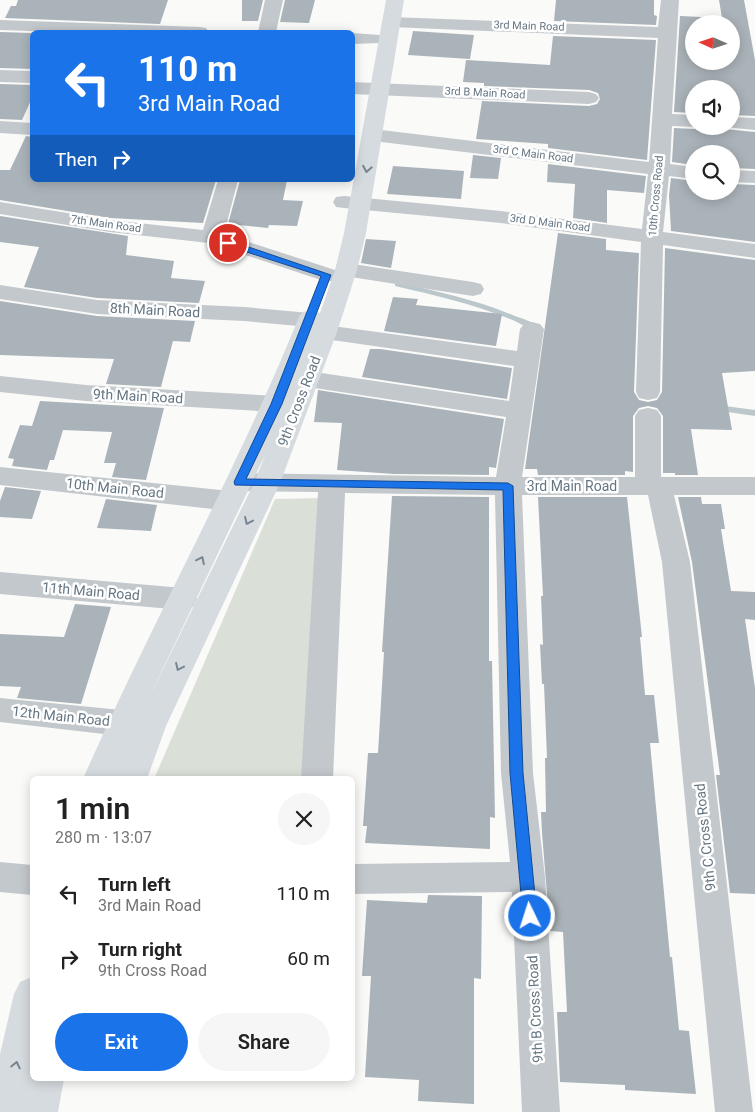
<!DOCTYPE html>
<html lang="en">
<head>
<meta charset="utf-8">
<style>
	body { margin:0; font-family:Roboto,sans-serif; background:#f6f6f6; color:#222; height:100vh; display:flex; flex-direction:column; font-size:19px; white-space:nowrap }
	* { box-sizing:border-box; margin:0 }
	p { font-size:16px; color:#767676 }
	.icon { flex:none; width:28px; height:28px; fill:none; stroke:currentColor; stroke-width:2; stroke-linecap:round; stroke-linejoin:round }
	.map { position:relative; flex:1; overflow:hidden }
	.drawer { position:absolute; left:30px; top:776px; width:325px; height:305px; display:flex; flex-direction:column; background:#fff; border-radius:8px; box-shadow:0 2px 12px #0003 }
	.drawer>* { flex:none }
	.guide { position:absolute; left:30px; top:30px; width:325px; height:152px; border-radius:8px; box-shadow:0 2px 12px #0003; background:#1a73e8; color:#fff; overflow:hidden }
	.needle { width:32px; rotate:273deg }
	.fabs { position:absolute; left:685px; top:15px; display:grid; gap:10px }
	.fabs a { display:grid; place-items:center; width:55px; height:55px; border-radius:50%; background:#fff; box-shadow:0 2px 12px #0003; font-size:25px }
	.pin { position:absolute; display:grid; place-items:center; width:42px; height:42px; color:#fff; margin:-21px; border:2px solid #fff; border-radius:50%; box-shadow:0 1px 5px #0007 }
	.me { position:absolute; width:55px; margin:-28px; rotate:356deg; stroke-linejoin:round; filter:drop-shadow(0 0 4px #0008) }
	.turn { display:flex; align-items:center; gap:18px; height:105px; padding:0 25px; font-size:22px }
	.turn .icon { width:65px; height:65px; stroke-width:2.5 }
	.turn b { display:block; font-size:35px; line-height:42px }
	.then { display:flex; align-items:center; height:48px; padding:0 25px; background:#0003; gap:10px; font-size:19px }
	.round { display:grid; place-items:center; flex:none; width:52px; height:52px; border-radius:26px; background:#f6f6f6 }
	.head { display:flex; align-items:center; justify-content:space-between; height:85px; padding:0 25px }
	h1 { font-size:30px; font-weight:600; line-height:38px }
	.cta { display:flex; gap:10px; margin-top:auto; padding:10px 25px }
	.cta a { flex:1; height:58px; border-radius:30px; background:#1a73e8; color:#fff; font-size:20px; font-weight:600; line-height:58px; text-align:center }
	.cta a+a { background:#f6f6f6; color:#222 }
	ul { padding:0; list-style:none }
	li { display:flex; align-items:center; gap:15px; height:65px; padding:0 25px }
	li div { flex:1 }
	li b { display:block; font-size:19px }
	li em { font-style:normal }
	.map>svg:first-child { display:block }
	.green { fill:#dadfd7 }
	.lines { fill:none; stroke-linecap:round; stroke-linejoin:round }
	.stream { fill:#bbc7cb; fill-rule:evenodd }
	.building { fill:#aab3b9; fill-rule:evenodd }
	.street { fill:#c3c8cc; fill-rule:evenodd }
	.secondary { fill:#d6dbdf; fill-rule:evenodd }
	.oneway { stroke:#768591 }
	.route { fill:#1a73e8; stroke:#114b97 }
	.labels { text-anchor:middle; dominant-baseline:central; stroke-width:5; stroke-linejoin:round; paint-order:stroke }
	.far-street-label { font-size:11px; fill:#657683; stroke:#fff }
	.street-label { font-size:14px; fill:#657683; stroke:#fff }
</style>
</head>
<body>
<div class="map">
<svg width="755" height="1112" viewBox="0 0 755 1112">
	<rect width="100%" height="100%" fill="#fafaf8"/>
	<!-- green -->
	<polygon class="green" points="323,498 304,779 154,779 275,499"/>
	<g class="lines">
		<!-- stream -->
		<g class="stream">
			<path d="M395 282H398C438 292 478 300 515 316 524 319 533 322 540 328L539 330C530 331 519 322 510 319 473 304 434 295 395 286Z"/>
			<polygon points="717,405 755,410 755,416 714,410 713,408 714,406"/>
		</g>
	</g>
	<!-- building -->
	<g class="building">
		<polygon points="18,0 168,0 160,24 5,18 11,6 16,6"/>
		<polygon points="242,0 263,0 258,21 242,21"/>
		<polygon points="285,0 315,0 309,23 280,22"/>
		<polygon points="556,0 654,0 654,15 657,16 656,25 554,21"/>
		<path d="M719 0H744L755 60V116L731 115V89H694V113L674 112 680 16 722 18ZM694 24H731V61H694Z"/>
		<polygon points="413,31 474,35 470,59 408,55"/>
		<polygon points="0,32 32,33 32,69 0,68"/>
		<polygon points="553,36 656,40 647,160 548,148 548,144 476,139 482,101 589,106 597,104 600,99 598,93 589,90 484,86 484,83 463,82 466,60 550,65"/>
		<polygon points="0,84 32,85 32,98 22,120 0,119"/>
		<polygon points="699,126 722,126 724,129 755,132 755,169 731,168 731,154 694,154 694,165 672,162 674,128 694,129"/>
		<polygon points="26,136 32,137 32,180 216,180 203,223 110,218 0,200 0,170 10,170"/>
		<polygon points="473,155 501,158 498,179 470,178"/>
		<polygon points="548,164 646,176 644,193 607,190 607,223 573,218 575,184 547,182"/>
		<polygon points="393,166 464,171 461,199 387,194"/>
		<polygon points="671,178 694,181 694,191 731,191 731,184 755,185 755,242 671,231 669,195"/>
		<polygon points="240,180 287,180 283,200 303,201 297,226 269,225 268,228 228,224"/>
		<polygon points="0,216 128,236 126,255 174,261 171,278 205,281 199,303 97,298 24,287 39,247 0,242"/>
		<polygon points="558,233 606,239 606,250 639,253 634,392 639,400 648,402 657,400 662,392 665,248 755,260 755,371 722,373 732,430 691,429 698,475 675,475 675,473 663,473 663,416 657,408 648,406 639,408 633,416 633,472 625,471 625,475 538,475 537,469 525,469"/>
		<polygon points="366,239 396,241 391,268 361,263"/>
		<polygon points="393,297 418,299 416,305 502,314 496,346 384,331"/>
		<polygon points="0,301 97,316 195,321 190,342 173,341 161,387 106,384 114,359 0,355"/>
		<polygon points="370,349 380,349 512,368 507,399 362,377"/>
		<polygon points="318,390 504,419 496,468 489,467 489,475 394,474 337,470 342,423 314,422"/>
		<polygon points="40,401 164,408 146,480 112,477 116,463 104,463 112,432 63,430 54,460 50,460 47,470 12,466 14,459 8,458 20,425 32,426"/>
		<polygon points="5,487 41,491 32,519 0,517 0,501"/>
		<polygon points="392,496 489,497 489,661 492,661 495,818 490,817 490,849 365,843 367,826 363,826 368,753 378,753 384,652 382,652"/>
		<polygon points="538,497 627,497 642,637 640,637 645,695 654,695 659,743 650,743 670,957 672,957 679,1030 689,1031 696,1094 625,1090 625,1085 560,1082 557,1012 567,1012 563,932 550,931 542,833 541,812 546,812 545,758 547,758 544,684 542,684 540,644 543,645 541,596 543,596"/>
		<polygon points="678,497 701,497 702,504 721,504 725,529 721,529 731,591 755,592 755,620 745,619 755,688 755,894 730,893 716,775 720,775 692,562"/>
		<polygon points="106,499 157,505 151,531 97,528"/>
		<polygon points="75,604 111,607 81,704 17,698 21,687 0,686 0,634 64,637"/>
		<polygon points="428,895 482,896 481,979 474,978 474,1104 418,1101 419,1080 365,1077 371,976 362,976 367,900 427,903"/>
	</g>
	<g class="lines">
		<!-- street -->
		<g class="street">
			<polygon points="265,0 283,0 276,32 258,32"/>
			<polygon points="661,0 679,0 672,114 694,115 694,126 697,126 694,127 672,126 670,164 694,167 694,179 669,176 663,232 755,244 755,258 663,245 660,392 657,398 648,400 639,398 636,392 641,242 501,223 344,208 336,207 333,202 336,197 344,196 501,211 642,229 648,174 373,141 366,139 363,135 366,131 373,129 649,162 658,38 391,27 385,26 382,22 385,18 391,17 658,27"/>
			<polygon points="0,20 200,27 206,28 209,32 59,32 0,30"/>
			<polygon points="352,33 380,35 383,39 380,43 352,44"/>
			<polygon points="0,70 32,71 32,83 0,82"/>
			<polygon points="352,82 589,92 596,94 599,98 596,102 589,104 352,94"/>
			<polygon points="731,117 755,118 755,130 724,127 731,126"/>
			<polygon points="0,121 32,123 32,135 0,133"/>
			<polygon points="731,170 755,171 755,183 731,182"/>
			<polygon points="218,180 238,180 224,234 335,270 338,265 346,263 473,282 481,284 484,289 481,294 473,296 338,275 335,280 327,282 209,243 110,232 0,214 0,202 110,220 203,230"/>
			<polygon points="0,285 97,300 244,307 310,313 318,315 322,320 318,325 310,327 244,321 97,314 0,299"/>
			<polygon points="532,322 540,324 544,329 522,477 635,477 635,416 639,410 648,408 657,410 661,416 661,477 755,477 755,495 674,495 690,562 753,1112 715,1112 662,562 648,495 522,495 533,773 545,877 560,1112 522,1112 512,892 352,894 352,864 510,862 501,773 495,495 345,493 333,779 301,779 318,492 239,491 230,489 226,482 230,475 239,473 496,477 506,417 308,387 299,385 296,379 299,373 308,371 509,401 514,366 325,339 317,337 313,332 317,327 325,325 517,351 520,329 524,324"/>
			<polygon points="0,376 86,385 277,396 286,398 289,404 286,410 277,412 86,401 0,392"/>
			<polygon points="0,467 230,491 239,494 243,501 239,508 230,511 0,485"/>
			<polygon points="0,572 183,588 193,591 197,599 193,607 183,610 0,594"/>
			<polygon points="0,698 121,710 132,714 136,723 132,732 121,736 0,722"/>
			<polygon points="0,862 32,865 32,895 0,892"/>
		</g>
		<!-- secondary -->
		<g class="secondary">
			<path d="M386 0H404L366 233 357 270 337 332 280 483 166 726 147 779H115L123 759 115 779H83C151 623 235 475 299 317L303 312 311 310 320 313 335 270 344 233ZM266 453 254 483 145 706Z"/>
			<polygon points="32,977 32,1079 64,1079 58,1112 0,1112 0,1054 14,994 20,982"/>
		</g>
	</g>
	<!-- one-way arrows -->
	<defs><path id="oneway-chevron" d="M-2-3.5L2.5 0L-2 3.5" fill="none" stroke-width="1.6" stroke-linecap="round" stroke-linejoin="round" transform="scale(1.25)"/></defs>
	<g class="oneway">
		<use href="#oneway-chevron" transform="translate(367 169) rotate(100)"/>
		<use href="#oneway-chevron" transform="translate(248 521) rotate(115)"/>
		<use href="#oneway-chevron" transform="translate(201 560) rotate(-64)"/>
		<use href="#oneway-chevron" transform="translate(179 667) rotate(115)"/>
		<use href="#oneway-chevron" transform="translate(16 1065) rotate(-77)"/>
	</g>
	<!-- route -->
	<polygon class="route" points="228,240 331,275 282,404 246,479 508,483 513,486 523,773 537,916 535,921 530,922 525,921 523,916 510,773 503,490 235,485 234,482 271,404 321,276 225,245 225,241"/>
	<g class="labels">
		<!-- far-street labels -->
		<g class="far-street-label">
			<text transform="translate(529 26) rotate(2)">3rd Main Road</text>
			<text transform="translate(485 93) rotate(3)">3rd B Main Road</text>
			<text transform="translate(533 154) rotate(7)">3rd C Main Road</text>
			<text transform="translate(656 196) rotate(-85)">10th Cross Road</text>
			<text transform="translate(550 223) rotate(7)">3rd D Main Road</text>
			<text transform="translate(106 224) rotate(8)">7th Main Road</text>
		</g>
		<!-- street labels -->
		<g class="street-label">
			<text transform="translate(155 310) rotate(3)">8th Main Road</text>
			<text transform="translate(138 396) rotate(3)">9th Main Road</text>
			<text transform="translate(299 401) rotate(-69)">9th Cross Road</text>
			<text x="572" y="486">3rd Main Road</text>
			<text transform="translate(115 488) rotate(6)">10th Main Road</text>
			<text transform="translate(91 591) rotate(5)">11th Main Road</text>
			<text transform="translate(61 716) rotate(6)">12th Main Road</text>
			<text transform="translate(705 837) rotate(-96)">9th C Cross Road</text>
			<text transform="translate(535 1009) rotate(-93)">9th B Cross Road</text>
		</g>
	</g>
</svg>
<div class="fabs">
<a><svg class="needle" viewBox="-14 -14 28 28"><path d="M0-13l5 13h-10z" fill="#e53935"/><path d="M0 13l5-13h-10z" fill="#767676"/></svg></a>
<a><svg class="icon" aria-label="sound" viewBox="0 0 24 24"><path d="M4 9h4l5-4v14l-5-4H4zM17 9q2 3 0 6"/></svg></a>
<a><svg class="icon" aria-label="search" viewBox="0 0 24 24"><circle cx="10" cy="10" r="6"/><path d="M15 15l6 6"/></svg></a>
</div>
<div class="pin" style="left:228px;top:243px;background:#d93025"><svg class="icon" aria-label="arrive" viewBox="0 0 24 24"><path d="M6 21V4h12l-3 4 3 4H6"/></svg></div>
<svg class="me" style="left:530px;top:916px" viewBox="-20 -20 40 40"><circle r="17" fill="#1a73e8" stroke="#fff" stroke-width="3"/><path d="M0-11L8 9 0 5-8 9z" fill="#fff"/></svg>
<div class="guide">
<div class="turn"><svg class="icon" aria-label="left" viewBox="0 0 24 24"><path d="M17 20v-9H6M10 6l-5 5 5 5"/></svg><div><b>110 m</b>3rd Main Road</div></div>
<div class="then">Then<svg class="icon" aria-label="right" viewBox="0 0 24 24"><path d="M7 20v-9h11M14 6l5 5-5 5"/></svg></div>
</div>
<section class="drawer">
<div class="head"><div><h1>1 min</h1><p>280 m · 13:07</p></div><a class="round"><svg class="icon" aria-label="close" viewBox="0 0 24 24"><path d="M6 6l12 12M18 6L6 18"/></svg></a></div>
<ul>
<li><svg class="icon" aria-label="left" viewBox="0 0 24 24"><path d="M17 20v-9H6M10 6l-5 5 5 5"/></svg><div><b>Turn left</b><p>3rd Main Road</p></div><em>110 m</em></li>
<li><svg class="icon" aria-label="right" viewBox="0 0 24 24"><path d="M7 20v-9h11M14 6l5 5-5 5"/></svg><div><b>Turn right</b><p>9th Cross Road</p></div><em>60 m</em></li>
</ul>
<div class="cta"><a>Exit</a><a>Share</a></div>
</section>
</div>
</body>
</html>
